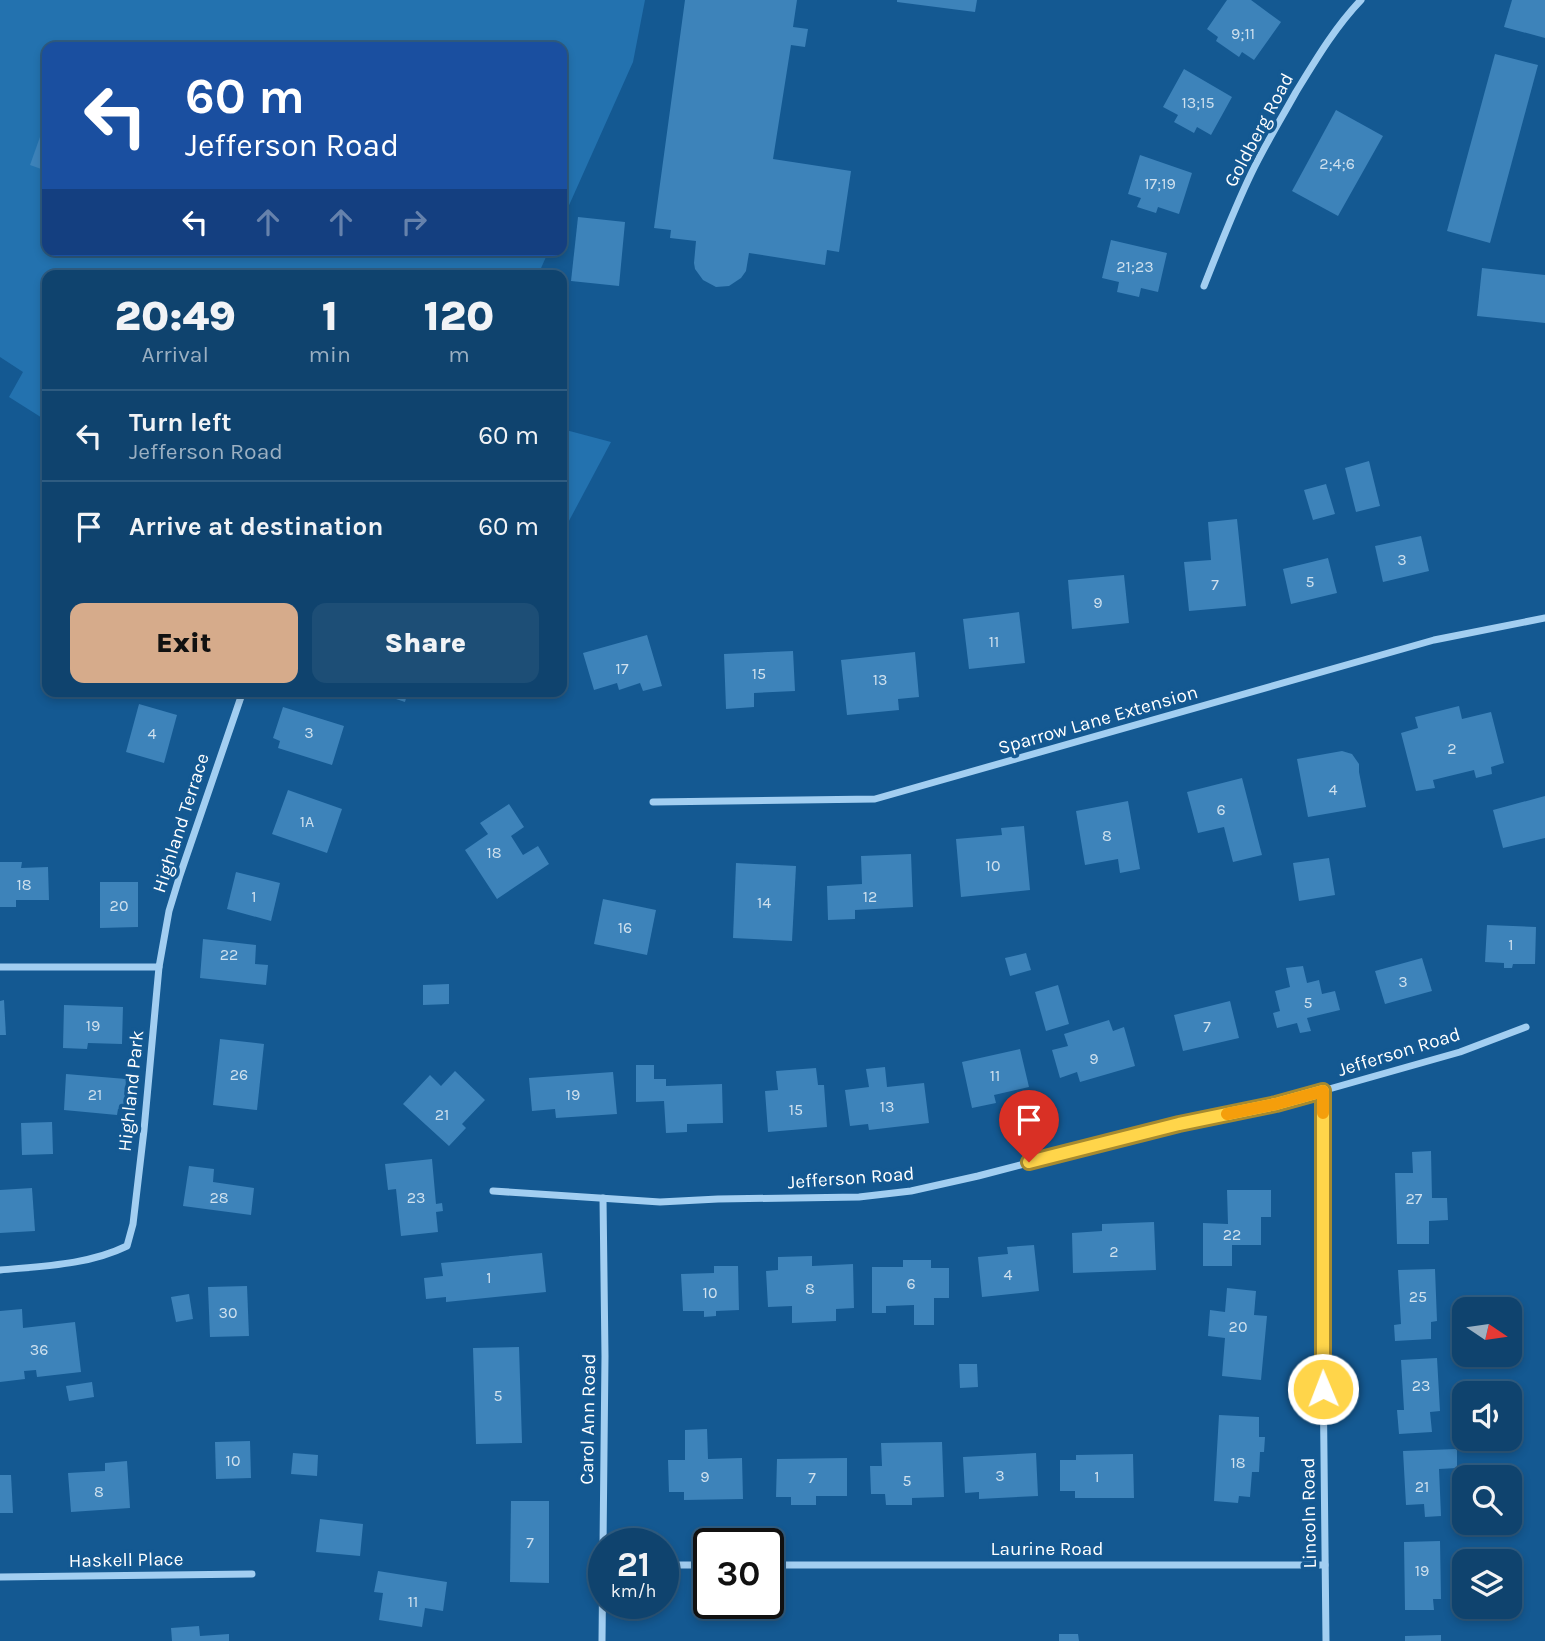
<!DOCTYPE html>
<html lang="en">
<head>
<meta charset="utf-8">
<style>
	body { margin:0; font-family:Karla,sans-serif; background:#1d4e76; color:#f1f3f6; height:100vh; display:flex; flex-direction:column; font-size:26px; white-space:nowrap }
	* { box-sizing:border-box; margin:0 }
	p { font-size:23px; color:#9bb0c2 }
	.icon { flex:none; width:38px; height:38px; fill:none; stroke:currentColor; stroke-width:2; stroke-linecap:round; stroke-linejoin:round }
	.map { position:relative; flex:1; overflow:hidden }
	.drawer { position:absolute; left:42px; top:270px; width:525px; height:427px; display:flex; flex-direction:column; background:#0f436e; border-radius:14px; box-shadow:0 4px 10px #0003,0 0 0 2px #2f5c81 }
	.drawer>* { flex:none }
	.banner { position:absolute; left:42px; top:42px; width:525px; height:214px; border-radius:14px; box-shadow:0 4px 10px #0003,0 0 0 2px #2f5c81; background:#1a4fa0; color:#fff; overflow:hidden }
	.needle { width:46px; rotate:103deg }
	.controls { position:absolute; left:1452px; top:1297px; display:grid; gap:14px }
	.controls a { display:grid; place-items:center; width:70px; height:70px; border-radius:14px; background:#0f436e; box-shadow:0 4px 10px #0003,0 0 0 2px #2f5c81; font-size:35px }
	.speed { position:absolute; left:588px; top:1528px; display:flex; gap:14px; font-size:35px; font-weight:700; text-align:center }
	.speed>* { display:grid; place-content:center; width:91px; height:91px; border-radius:50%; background:#0f436e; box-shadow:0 4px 10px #0003,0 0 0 2px #2f5c81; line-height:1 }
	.speed small { font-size:18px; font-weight:400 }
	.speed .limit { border:4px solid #111; border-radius:10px; background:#fff; color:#111 }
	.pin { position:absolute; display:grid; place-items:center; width:60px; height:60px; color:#fff; margin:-72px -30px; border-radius:50% 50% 50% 0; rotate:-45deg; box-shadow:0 0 7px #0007 }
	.pin .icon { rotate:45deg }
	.me { position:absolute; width:77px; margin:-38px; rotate:359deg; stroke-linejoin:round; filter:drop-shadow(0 0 5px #0008) }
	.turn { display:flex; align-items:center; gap:24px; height:147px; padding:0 28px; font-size:32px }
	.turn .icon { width:91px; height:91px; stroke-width:2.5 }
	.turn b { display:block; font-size:49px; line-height:60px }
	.lanes { display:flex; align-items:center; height:66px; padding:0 28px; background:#0003; justify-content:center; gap:35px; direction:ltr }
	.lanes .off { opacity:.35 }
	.eta { display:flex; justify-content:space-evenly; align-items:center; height:119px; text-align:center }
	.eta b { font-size:42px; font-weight:800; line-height:49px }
	.action { display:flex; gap:14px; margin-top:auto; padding:14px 28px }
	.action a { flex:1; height:80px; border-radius:14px; background:#d6ab8b; color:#111; font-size:28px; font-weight:800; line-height:80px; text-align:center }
	.action a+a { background:#1d4e76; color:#f1f3f6 }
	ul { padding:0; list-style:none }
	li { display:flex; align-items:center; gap:21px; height:91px; padding:0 28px; border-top:2px solid #2f5c81 }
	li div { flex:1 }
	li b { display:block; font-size:26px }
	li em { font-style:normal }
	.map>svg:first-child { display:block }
	.green { fill:#2372af }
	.building { fill:#3d83ba }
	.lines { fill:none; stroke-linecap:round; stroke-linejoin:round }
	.street { stroke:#a2cef1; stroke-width:7 }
	.route-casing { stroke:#a68a30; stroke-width:18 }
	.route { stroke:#ffd54a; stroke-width:12 }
	.slow { stroke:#f59e0b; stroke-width:12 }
	.labels { text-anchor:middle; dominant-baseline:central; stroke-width:7; stroke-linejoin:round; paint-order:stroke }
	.number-label { font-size:16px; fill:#cee0ee }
	.street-label { font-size:19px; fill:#fff; stroke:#145992 }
</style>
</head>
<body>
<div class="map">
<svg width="1545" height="1641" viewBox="0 0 1545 1641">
	<rect width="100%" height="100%" fill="#145992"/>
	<!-- green -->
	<g class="green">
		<polygon points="0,0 645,0 633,62 562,221 562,47 47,47 47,250 549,250 538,275 47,275 47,421 9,397 23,372 0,357"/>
		<polygon points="562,429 611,442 562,534"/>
	</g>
	<!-- building -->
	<g class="building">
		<polygon points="685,0 797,0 793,27 808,29 805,47 791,45 773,159 851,171 839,252 827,250 825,265 749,253 746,271 741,278 729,286 716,287 703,280 695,269 694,263 696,241 670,238 671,230 654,228"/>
		<polygon points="897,0 977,0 975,12 897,2"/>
		<polygon points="1227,0 1251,0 1281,22 1254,60 1242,52 1239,57 1216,41 1218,37 1207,29"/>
		<polygon points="1512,0 1545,0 1545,38 1504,27"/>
		<polygon points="1495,54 1538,65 1490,243 1447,231"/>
		<polygon points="1184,69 1232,97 1211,135 1197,127 1194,133 1174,122 1178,115 1163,107"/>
		<polygon points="1336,110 1383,136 1338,216 1292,191"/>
		<polygon points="40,137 47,139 47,160 44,170 30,165"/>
		<polygon points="1140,155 1192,173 1179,214 1158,207 1156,213 1137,207 1141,198 1128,194"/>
		<polygon points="578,217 625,222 619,286 571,281"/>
		<polygon points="1111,240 1167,253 1158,292 1141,288 1139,297 1117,292 1119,282 1102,278"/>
		<polygon points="1482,268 1545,275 1545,323 1477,316"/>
		<polygon points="1369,461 1380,506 1356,512 1345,468"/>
		<polygon points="1326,484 1335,514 1313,520 1304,490"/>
		<polygon points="1237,519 1246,606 1189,611 1184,562 1211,560 1208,522"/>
		<polygon points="1421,536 1429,571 1383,582 1375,546"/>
		<polygon points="1328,558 1337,593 1291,604 1283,569"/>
		<polygon points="1124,575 1129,623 1072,629 1068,580"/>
		<polygon points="1019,612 1025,663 969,669 963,619"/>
		<polygon points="647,635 662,686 643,691 640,683 619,690 617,683 594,690 583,653"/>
		<polygon points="793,651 795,691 754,693 754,707 726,709 724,654"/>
		<polygon points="915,652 919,697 898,699 899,710 847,715 841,660"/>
		<polygon points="372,691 408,691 405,702"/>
		<polygon points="139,704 177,715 164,763 126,752"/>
		<polygon points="1459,706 1462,719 1491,712 1504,763 1491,767 1492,774 1476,778 1474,770 1433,780 1435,788 1416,791 1401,733 1418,728 1415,717"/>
		<polygon points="283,707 344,726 332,765 278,748 280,741 273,738"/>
		<polygon points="1342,751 1352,754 1359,764 1359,772 1366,807 1308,817 1297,759"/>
		<polygon points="1242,778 1262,855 1233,862 1224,827 1198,833 1187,792"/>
		<polygon points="288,790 342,809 327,853 272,834"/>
		<polygon points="1545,796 1545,838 1503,848 1493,810"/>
		<polygon points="1128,801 1140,869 1120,873 1118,859 1085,865 1076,811"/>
		<polygon points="509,804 524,827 511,836 523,855 538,846 549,864 497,899 465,850 488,834 480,823"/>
		<polygon points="1024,826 1030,890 961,897 956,839 1002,835 1001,828"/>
		<polygon points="911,854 913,907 855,910 855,919 828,920 827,886 862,884 861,856"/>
		<polygon points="1329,858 1335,895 1299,901 1293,863"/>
		<polygon points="0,862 22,862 21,868 48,867 49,900 16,900 16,907 0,907"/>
		<polygon points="736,863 796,866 792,941 733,938"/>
		<polygon points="236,872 280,883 271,921 227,909"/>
		<polygon points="100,882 138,882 138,927 100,928"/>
		<polygon points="603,899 656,910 647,955 594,944"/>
		<polygon points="1487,925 1536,927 1535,964 1513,964 1512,968 1504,968 1504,963 1485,962"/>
		<polygon points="203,939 256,945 255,964 268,965 266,985 200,978"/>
		<polygon points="1026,953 1031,970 1010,976 1005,958"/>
		<polygon points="1422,958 1432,991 1385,1004 1375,971"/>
		<polygon points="1303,966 1307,983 1319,980 1322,994 1335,991 1340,1010 1307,1018 1311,1031 1300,1033 1297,1023 1277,1028 1273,1013 1280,1011 1275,991 1290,987 1286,968"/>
		<polygon points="449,984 449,1004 423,1005 423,985"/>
		<polygon points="1058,985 1069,1024 1046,1031 1035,992"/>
		<polygon points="4,1000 6,1035 0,1035 0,1001"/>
		<polygon points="1230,1001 1239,1038 1183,1051 1174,1015"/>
		<polygon points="64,1005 123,1007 122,1044 88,1043 87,1049 63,1048"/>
		<polygon points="1109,1020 1113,1031 1124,1027 1135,1066 1080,1082 1077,1072 1060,1078 1052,1050 1068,1046 1064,1034"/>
		<polygon points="220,1039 264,1044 257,1110 213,1105"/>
		<polygon points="1020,1049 1029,1087 994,1095 996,1103 972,1108 962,1062"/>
		<polygon points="636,1065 654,1065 654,1079 666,1079 666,1086 722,1084 723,1123 687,1124 687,1132 666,1133 664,1101 636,1102"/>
		<polygon points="885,1067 887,1087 924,1083 929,1123 869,1130 868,1124 850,1126 845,1090 869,1087 866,1069"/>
		<polygon points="816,1068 818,1085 824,1085 827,1127 768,1132 765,1091 778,1090 776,1071"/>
		<polygon points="455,1071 485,1100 462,1124 466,1128 449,1146 403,1104 430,1075 441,1086"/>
		<polygon points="613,1072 617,1114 556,1118 555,1109 532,1111 529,1078"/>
		<polygon points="66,1074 126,1079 124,1110 118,1109 117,1115 64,1110"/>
		<polygon points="52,1122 53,1154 22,1155 21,1123"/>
		<polygon points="1431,1151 1432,1198 1447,1198 1448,1220 1429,1221 1429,1244 1397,1244 1395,1173 1413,1173 1412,1152"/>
		<polygon points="432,1159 436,1204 442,1203 443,1211 436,1212 438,1232 401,1236 396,1189 388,1190 385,1164"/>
		<polygon points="189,1166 214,1169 213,1182 254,1188 251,1215 183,1206"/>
		<polygon points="32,1188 35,1231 0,1233 0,1190"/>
		<polygon points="1227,1190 1271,1190 1271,1217 1261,1217 1261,1245 1232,1245 1232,1266 1203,1266 1203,1223 1228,1224"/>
		<polygon points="1154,1222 1156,1270 1073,1273 1072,1233 1102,1231 1102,1224"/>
		<polygon points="1034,1245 1039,1291 982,1297 978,1257 1008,1254 1007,1247"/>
		<polygon points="542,1253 546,1292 446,1302 446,1297 426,1299 424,1278 443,1276 441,1263"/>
		<polygon points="812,1256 812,1266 853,1264 854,1308 836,1309 836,1321 792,1323 792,1306 768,1307 766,1271 778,1270 778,1257"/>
		<polygon points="903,1260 931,1260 931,1268 949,1268 949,1298 934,1298 934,1325 914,1325 914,1305 886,1306 886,1313 872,1313 872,1267 903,1267"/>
		<polygon points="714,1266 738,1266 739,1310 716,1311 716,1316 704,1317 704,1311 683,1311 681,1274 714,1273"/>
		<polygon points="1435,1269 1437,1321 1431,1322 1431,1339 1395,1341 1394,1325 1401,1324 1398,1270"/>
		<polygon points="247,1286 249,1336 210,1337 208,1287"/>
		<polygon points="1227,1288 1256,1291 1254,1315 1267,1316 1261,1380 1222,1376 1225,1338 1208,1336 1210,1310 1225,1312"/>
		<polygon points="189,1294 193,1319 176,1322 171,1297"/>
		<polygon points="22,1309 23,1328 75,1322 81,1372 37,1377 36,1370 24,1371 25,1379 0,1382 0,1311"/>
		<polygon points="519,1347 522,1443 476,1444 473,1348"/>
		<polygon points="1437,1358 1440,1411 1430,1412 1432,1432 1399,1434 1397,1410 1404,1410 1401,1360"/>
		<polygon points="959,1364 977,1364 978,1387 960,1388"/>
		<polygon points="92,1382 94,1397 69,1401 66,1386"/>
		<polygon points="1219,1415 1259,1417 1259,1437 1265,1437 1264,1452 1260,1452 1259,1472 1252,1472 1250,1497 1239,1496 1238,1503 1214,1501"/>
		<polygon points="707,1429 708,1459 742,1458 743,1499 684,1500 684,1492 669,1492 668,1460 685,1460 685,1430"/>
		<polygon points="250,1441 251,1478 216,1479 215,1442"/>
		<polygon points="942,1442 944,1497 912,1498 912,1505 886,1505 885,1494 871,1494 870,1466 882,1466 881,1443"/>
		<polygon points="1457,1449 1457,1468 1439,1469 1441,1516 1425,1517 1424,1504 1406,1505 1403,1451"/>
		<polygon points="293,1453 318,1455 317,1476 291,1474"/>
		<polygon points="1036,1453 1038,1496 979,1499 979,1492 965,1493 963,1457"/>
		<polygon points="1133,1454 1134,1498 1075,1498 1075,1491 1060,1491 1060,1460 1076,1460 1076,1455"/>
		<polygon points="847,1458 847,1496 816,1496 816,1505 791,1505 791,1497 776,1497 777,1459"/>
		<polygon points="127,1461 130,1508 71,1512 68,1473 105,1471 105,1463"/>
		<polygon points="0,1475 11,1475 13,1513 0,1513"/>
		<polygon points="511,1501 549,1501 549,1583 510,1582"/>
		<polygon points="320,1519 363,1524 360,1556 316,1552"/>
		<polygon points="1440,1541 1441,1599 1433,1599 1434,1610 1405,1610 1404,1542"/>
		<polygon points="378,1571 447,1582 443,1611 425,1608 422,1627 379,1620 383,1593 374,1592"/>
		<polygon points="199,1626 200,1636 229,1634 229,1641 172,1641 171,1628"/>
		<polygon points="1059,1634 1078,1634 1079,1641 1059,1641"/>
		<polygon points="1441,1635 1441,1641 1405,1641 1405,1636"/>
	</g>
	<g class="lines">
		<!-- street -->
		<g class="street">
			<path d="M1204 286C1219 248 1234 209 1252 172 1265 145 1281 119 1296 92 1315 61 1335 27 1361 0"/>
			<polyline points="653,802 875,799 1434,640 1545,618"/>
			<path d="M0 967H159L144 1130 133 1224 127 1246C88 1265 43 1266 0 1270"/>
			<polyline points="159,967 169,911 180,875 243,691"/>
			<polyline points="1323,1091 1323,1364 1326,1641"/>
			<polyline points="493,1191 660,1202 718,1199 859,1197 911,1191 978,1176 1179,1124 1276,1104 1460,1052 1526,1027"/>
			<polyline points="663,1565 709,1565"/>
			<polyline points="768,1565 1325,1565"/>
			<polyline points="0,1577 252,1574"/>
			<polyline points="602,1641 605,1356 603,1198"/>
		</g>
	</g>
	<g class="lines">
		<!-- route casing -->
		<g class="route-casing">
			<polyline id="route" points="1029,1162 1179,1124 1276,1104 1323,1091 1323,1389"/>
		</g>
		<!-- route -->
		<use href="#route" class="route"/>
		<!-- slow -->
		<polyline class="slow" points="1227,1114 1276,1104 1323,1091 1323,1113"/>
	</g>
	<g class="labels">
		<!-- number labels -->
		<g class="number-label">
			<text x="1243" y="33">9;11</text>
			<text x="1198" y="102">13;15</text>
			<text x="1337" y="163">2;4;6</text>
			<text x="1160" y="183">17;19</text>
			<text x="1135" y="266">21;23</text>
			<text x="1402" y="559">3</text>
			<text x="1310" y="581">5</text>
			<text x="1215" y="584">7</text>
			<text x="1098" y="602">9</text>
			<text x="994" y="641">11</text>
			<text x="622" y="668">17</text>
			<text x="759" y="673">15</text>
			<text x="880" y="679">13</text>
			<text x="309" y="732">3</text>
			<text x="152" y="733">4</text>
			<text x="1452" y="748">2</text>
			<text x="1333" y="789">4</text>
			<text x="1221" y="809">6</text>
			<text x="307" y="821">1A</text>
			<text x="1107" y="835">8</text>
			<text x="494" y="852">18</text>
			<text x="993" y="865">10</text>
			<text x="24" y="884">18</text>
			<text x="254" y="896">1</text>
			<text x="870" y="896">12</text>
			<text x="764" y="902">14</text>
			<text x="119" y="905">20</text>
			<text x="625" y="927">16</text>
			<text x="1511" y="944">1</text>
			<text x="229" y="954">22</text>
			<text x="1403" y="981">3</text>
			<text x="1308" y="1002">5</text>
			<text x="93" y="1025">19</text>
			<text x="1207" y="1026">7</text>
			<text x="1094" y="1058">9</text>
			<text x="239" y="1074">26</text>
			<text x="995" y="1075">11</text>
			<text x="95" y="1094">21</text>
			<text x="573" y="1094">19</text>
			<text x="887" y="1106">13</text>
			<text x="796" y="1109">15</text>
			<text x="442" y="1114">21</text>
			<text x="219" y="1197">28</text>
			<text x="416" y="1197">23</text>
			<text x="1414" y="1198">27</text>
			<text x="1232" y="1234">22</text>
			<text x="1114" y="1251">2</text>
			<text x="1008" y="1274">4</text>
			<text x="489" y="1277">1</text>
			<text x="911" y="1283">6</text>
			<text x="810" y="1288">8</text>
			<text x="710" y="1292">10</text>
			<text x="1418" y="1296">25</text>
			<text x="228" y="1312">30</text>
			<text x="1238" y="1326">20</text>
			<text x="39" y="1349">36</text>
			<text x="1421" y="1385">23</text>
			<text x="498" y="1395">5</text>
			<text x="233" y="1460">10</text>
			<text x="1238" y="1462">18</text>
			<text x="1000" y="1475">3</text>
			<text x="705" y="1476">9</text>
			<text x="1097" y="1476">1</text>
			<text x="812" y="1477">7</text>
			<text x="907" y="1480">5</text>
			<text x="1422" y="1486">21</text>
			<text x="99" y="1491">8</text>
			<text x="530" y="1542">7</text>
			<text x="1422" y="1570">19</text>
			<text x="413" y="1601">11</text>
		</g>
		<!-- street labels -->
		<g class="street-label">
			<text transform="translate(1259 130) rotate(-62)">Goldberg Road</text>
			<text transform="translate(1098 720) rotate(-16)">Sparrow Lane Extension</text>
			<text transform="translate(181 823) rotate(-72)">Highland Terrace</text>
			<text transform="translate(1399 1052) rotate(-17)">Jefferson Road</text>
			<text transform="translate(131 1091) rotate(-84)">Highland Park</text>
			<text transform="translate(851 1178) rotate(-4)">Jefferson Road</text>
			<text transform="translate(588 1419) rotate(-89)">Carol Ann Road</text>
			<text transform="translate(1309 1513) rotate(-91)">Lincoln Road</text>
			<text x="1047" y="1549">Laurine Road</text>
			<text transform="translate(126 1560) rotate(-1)">Haskell Place</text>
		</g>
	</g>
</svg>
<div class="controls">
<a><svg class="needle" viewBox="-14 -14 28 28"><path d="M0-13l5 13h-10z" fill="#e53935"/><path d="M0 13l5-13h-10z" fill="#9bb0c2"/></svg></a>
<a><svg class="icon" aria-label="sound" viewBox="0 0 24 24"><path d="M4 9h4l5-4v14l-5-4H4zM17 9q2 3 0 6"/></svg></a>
<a><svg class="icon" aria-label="search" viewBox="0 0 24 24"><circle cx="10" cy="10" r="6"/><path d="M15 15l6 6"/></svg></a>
<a><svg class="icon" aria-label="layers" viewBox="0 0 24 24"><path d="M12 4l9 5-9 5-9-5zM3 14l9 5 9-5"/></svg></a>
</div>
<div class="speed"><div>21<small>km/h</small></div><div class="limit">30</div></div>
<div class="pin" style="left:1029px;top:1162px;background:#d93025"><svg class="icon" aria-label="arrive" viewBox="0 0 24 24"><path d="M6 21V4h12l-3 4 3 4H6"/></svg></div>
<svg class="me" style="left:1323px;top:1389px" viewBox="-20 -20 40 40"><circle r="17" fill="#ffd54a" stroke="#fff" stroke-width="3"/><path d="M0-11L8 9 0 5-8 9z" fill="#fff"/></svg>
<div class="banner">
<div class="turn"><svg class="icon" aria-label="left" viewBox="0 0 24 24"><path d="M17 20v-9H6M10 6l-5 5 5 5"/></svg><div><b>60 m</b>Jefferson Road</div></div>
<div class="lanes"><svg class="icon" aria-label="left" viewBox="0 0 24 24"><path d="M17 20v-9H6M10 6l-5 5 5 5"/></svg><svg class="icon off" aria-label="ahead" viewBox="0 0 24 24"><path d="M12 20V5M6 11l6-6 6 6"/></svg><svg class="icon off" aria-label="ahead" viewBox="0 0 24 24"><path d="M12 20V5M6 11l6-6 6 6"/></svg><svg class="icon off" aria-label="right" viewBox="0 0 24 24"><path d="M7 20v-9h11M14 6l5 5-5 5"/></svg></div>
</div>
<section class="drawer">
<div class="eta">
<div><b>20:49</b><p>Arrival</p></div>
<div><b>1</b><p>min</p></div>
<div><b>120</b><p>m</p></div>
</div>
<ul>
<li><svg class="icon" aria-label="left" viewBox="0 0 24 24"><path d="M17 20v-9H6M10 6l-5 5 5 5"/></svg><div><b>Turn left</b><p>Jefferson Road</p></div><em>60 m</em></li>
<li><svg class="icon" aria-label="arrive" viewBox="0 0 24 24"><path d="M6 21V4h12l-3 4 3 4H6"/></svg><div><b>Arrive at destination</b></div><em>60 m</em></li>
</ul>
<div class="action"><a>Exit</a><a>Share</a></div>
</section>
</div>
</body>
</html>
